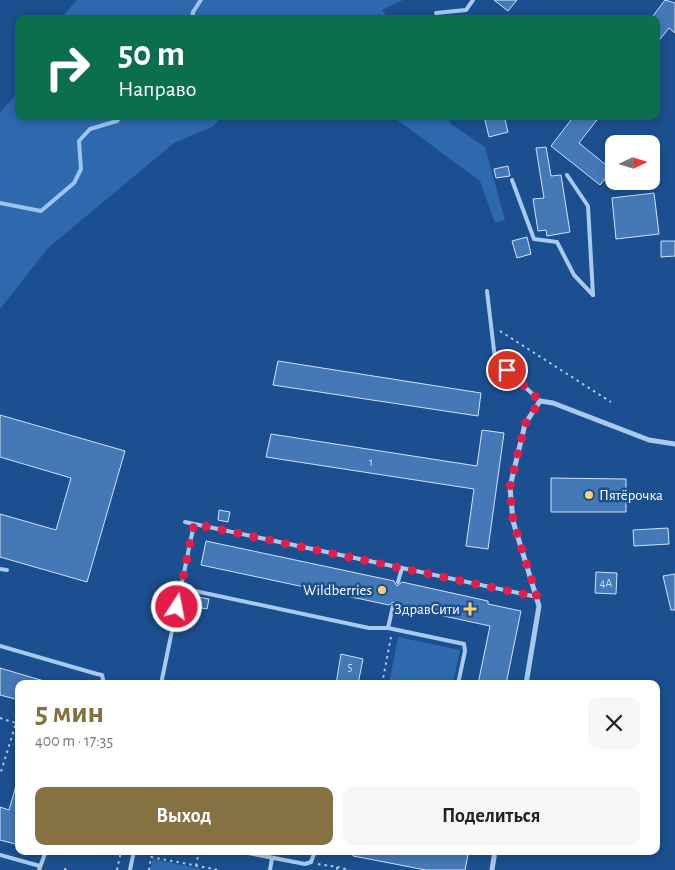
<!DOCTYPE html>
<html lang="ru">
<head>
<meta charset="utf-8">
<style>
	body { margin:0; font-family:"Alegreya Sans",sans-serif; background:#f6f6f6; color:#222; height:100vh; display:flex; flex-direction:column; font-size:19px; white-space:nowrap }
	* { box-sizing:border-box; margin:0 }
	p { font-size:16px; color:#767676 }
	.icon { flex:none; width:28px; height:28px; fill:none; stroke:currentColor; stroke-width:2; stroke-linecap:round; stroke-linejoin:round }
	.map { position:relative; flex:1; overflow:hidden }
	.sheet { position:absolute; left:15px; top:680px; width:645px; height:175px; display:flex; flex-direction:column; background:#fff; border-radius:10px; box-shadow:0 2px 8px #0003 }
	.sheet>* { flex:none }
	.guide { position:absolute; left:15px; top:15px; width:645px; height:105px; border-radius:10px; box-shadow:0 2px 8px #0003; background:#0b6e4f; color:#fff; overflow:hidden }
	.needle { width:32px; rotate:86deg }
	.fabs { position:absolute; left:605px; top:135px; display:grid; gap:10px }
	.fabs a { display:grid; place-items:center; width:55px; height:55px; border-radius:10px; background:#fff; box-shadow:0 2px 8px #0003; font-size:25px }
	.pin { position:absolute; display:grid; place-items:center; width:42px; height:42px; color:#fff; margin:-21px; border:2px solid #fff; border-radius:50%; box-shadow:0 1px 5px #0007 }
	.me { position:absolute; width:55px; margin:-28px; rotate:11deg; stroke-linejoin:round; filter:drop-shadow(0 0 4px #0008) }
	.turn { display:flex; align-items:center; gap:18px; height:105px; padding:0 20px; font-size:22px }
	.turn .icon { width:65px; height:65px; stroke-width:2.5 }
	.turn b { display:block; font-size:35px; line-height:42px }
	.round { display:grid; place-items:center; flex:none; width:52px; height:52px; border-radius:10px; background:#f6f6f6 }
	.headline { display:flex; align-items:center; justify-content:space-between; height:85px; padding:0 20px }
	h1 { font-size:30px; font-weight:700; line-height:38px; color:#857141 }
	.action { display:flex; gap:10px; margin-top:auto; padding:10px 20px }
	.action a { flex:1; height:58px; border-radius:10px; background:#857141; color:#fff; font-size:20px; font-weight:700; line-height:58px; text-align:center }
	.action a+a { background:#f6f6f6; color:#222 }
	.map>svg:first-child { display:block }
	.green { fill:#2e69ad }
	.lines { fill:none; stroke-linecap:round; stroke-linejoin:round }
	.stream { stroke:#9cc4f0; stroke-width:4 }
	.building { fill:#4478b7; stroke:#cfe3fa }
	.path { stroke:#a9c9ee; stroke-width:2; stroke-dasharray:2.5 4; stroke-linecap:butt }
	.lane { stroke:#a9c9ee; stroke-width:4 }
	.street { stroke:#a9c9ee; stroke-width:5 }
	.route { stroke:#e11d48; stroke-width:9; stroke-dasharray:0 16.2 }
	.poi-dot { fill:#ffd166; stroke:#1b4f8f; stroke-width:2 }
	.labels { text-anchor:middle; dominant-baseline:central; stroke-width:5; stroke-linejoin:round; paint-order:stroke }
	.number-label { font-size:12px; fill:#d0dded }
	.poi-label { font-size:15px; fill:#fff; stroke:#1b4f8f; text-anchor:end }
</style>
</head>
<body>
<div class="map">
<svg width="675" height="870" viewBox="0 0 675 870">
	<rect width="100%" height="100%" fill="#1b4f8f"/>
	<!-- green -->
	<g class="green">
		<polygon points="77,0 403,0 382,10 388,19 64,19 63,16"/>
		<polygon points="19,92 19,116 221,116 214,126 174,143 48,248 0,309 0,112"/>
		<polygon points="392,116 446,116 451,124 485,147 505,220 495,223 480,181"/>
		<polygon points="398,637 460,650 453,684 389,684"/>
		<polygon points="153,859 202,869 202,870 150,870"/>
	</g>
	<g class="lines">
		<!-- stream -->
		<g class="stream">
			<polyline points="192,19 193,12 201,0"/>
			<polyline points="0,203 41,211 74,183 81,169 79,141 90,129 117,121 121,116"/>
		</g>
	</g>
	<!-- building -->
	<g class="building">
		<polygon points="494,0 517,0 508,11"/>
		<polygon points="665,0 675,3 675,33 669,28 656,44 656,19 653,16"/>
		<polygon points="484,116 504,116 508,132 489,137"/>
		<polygon points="574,116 600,116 579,143 612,170 600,185 551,146"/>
		<polygon points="546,147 551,176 561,175 570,232 547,236 546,230 538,231 533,199 544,198 536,148"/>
		<polygon points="508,166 510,176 496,178 494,169"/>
		<polygon points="654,193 659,234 616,239 612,198"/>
		<polygon points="527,237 531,254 517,258 512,241"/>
		<polygon points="661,241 675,241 675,256 661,257"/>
		<polygon points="278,361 481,393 478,416 273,385"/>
		<polygon points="0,415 125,451 87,582 0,557 0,514 56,530 71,478 0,457"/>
		<polygon points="482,430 504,433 488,549 466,546 474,489 266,457 271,434 477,466"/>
		<polygon points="551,478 626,479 626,512 551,512"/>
		<polygon points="219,510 230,512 228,522 218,520"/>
		<polygon points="668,528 669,544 634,546 633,530"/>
		<polygon points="206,541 394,581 397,586 402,582 488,601 488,604 521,611 506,684 478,684 490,626 397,606 393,602 389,605 201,565"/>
		<polygon points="596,572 617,573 616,594 595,593"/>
		<polygon points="675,574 675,610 671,610 663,576"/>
		<polygon points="198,597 209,599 207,609 196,607"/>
		<polygon points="341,654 363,659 358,684 336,684"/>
		<polygon points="0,668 44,681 44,684 19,684 19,700 0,695"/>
		<polygon points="16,786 19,787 19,845 0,840 0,807 9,810"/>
		<polygon points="353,851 450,851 468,855 465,870 426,870 353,856"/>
	</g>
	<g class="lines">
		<!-- path -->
		<g class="path">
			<polyline points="500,331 611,402"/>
			<polyline points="382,684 391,637"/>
			<polyline points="0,718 16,723 0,775"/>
			<polyline points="318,864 337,867 337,870"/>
			<polyline points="196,866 199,851"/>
			<polyline points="337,867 350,870"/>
			<polyline points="64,869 69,870"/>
			<polyline points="117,870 121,851"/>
			<polyline points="149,870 151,857 219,870"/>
		</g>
		<!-- lane -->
		<g class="lane">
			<polyline points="436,13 466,10 473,0"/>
			<polyline points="567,175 588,206 593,295"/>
			<polyline points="512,180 534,239 557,242 574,275 593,295"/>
			<polyline points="487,291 495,359 540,401"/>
			<polyline points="185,522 402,568"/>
			<polyline points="0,569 7,570"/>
			<polyline points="398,582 402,568 537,597"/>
			<polyline points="181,588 369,628 388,628"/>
			<polyline points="393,606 388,628 464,644 465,651 458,684"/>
			<polyline points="0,646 97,674 102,675 104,684"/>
			<polyline points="161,684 194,524"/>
			<polyline points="238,851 305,864 311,862 315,851"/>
			<polyline points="0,855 40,866"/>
			<polyline points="39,870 46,851"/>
			<polyline points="130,870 134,851"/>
			<polyline points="270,870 272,858"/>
		</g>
		<!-- street -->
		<g class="street">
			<polyline points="526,684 539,606 513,521 510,487 525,424 540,401 553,403 649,440 675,444"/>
			<polyline points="492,870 495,851"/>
		</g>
	</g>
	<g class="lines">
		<!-- route -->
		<polyline class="route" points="177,607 194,524 537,597 513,521 510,487 525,424 540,401 507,370"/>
	</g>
	<!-- markers -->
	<g class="poi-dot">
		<circle cx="589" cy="495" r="5"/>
		<circle cx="382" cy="590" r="5"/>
		<path d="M467.5 601.5h5v5h5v5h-5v5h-5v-5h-5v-5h5z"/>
	</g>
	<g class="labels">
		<!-- number labels -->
		<g class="number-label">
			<text x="371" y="462">1</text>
			<text x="606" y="583">4А</text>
			<text x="350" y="667">5</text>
		</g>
		<!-- poi labels -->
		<g class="poi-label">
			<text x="599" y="495" text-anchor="start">Пятёрочка</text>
			<text x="372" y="590">Wildberries</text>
			<text x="460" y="609">ЗдравСити</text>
		</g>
	</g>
</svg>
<div class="fabs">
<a><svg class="needle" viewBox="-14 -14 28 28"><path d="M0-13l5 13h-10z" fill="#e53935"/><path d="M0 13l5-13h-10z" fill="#767676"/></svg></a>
</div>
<div class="pin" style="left:507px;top:370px;background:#d93025"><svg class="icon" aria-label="arrive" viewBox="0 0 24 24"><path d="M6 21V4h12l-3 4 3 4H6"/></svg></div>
<svg class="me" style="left:177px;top:607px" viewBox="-20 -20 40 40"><circle r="17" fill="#e11d48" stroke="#fff" stroke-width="3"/><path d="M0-11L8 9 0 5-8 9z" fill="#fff"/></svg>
<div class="guide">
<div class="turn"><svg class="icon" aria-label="right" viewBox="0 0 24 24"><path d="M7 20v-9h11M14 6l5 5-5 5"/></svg><div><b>50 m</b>Направо</div></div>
</div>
<section class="sheet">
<div class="headline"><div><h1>5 мин</h1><p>400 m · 17:35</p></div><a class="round"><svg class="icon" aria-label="close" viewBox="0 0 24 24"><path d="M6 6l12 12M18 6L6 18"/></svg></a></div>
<div class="action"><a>Выход</a><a>Поделиться</a></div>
</section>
</div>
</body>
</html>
